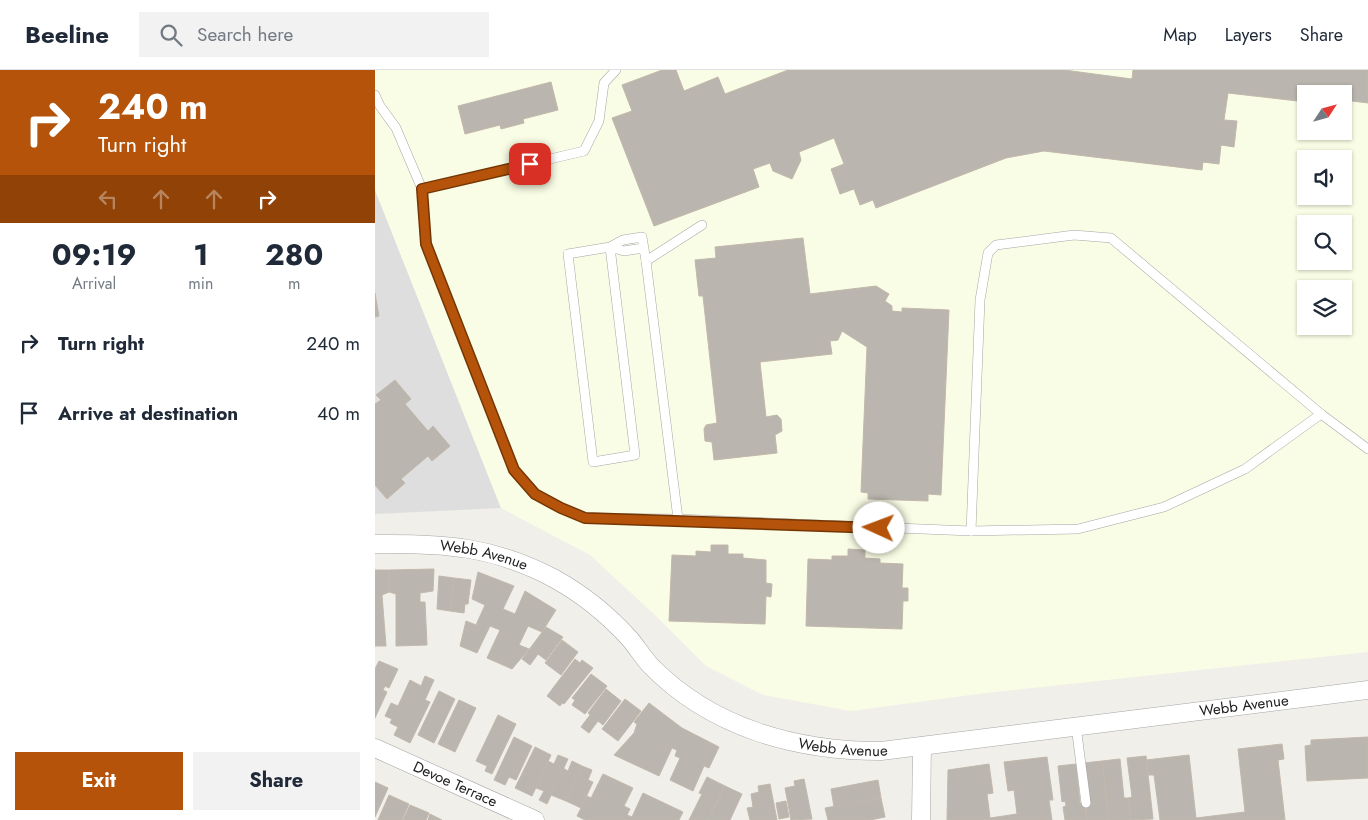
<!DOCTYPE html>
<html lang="en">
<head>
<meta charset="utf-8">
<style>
	body { margin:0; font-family:Jost,sans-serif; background:#f2f2f3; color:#1f2937; height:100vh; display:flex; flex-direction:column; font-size:19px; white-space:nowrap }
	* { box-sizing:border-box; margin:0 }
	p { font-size:16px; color:#747a83 }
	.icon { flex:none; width:28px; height:28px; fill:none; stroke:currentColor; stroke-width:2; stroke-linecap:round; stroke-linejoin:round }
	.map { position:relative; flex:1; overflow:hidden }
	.sheet { display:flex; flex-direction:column; background:#fff; width:375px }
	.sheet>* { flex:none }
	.hud { background:#b45309; color:#fff; overflow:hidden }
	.needle { width:32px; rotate:54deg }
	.fabs { position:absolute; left:922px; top:15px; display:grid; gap:10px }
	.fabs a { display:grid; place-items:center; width:55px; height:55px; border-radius:0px; background:#fff; box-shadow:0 1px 4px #0004; font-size:25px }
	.pin { position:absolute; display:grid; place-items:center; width:42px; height:42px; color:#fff; margin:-21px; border-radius:10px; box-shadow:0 2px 8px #0006 }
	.me { position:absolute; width:55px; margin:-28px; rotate:272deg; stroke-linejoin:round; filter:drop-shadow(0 0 4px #0008) }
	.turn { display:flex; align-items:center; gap:18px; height:105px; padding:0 15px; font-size:22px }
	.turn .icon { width:65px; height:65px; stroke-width:2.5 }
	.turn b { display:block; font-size:35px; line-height:42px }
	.lanes { display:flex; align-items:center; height:48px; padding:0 15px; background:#0003; justify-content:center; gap:25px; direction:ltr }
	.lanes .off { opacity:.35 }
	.eta { display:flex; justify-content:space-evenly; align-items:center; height:85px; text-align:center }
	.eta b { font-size:30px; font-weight:700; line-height:35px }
	.primary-button { display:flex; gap:10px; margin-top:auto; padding:10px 15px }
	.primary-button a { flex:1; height:58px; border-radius:0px; background:#b45309; color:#fff; font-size:20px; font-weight:700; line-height:58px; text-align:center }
	.primary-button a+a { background:#f2f2f3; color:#1f2937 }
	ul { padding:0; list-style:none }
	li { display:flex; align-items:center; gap:15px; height:70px; padding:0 15px }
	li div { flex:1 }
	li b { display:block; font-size:19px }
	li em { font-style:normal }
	header { display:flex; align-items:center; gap:30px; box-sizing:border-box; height:70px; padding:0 25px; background:#fff; border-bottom:1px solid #e0e1e3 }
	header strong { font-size:24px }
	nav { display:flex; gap:28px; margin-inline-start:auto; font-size:18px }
	.search { width:350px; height:45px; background:#f2f2f3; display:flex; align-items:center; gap:12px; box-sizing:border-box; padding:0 18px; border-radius:0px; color:#747a83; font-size:19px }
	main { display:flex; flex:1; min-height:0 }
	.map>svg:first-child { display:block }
	.residential { fill:#dfdede }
	.education { fill:#fafde5; fill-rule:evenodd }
	.building { fill:#bab5ae; stroke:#c2b8ac }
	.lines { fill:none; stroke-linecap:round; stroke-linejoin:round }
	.lane-casing { stroke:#a5a5a5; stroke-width:10 }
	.street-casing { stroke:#a5a5a5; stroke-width:19 }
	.lane { stroke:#fff; stroke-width:9 }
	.street { stroke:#fff; stroke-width:18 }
	.route-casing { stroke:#753606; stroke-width:12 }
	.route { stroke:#b45309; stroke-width:9 }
	.labels { text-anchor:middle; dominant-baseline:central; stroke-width:4; stroke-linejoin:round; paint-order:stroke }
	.street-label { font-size:15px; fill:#212121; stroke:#fff }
</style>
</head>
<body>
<header>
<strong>Beeline</strong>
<div class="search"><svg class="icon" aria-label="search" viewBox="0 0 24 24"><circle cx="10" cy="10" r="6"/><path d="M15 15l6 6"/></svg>Search here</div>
<nav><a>Map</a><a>Layers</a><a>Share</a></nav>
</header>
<main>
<section class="sheet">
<div class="hud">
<div class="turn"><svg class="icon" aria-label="right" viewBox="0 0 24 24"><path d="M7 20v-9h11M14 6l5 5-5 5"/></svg><div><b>240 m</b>Turn right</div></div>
<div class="lanes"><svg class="icon off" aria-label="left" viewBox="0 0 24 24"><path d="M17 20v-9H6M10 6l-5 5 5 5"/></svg><svg class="icon off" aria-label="ahead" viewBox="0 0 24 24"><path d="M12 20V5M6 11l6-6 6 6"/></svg><svg class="icon off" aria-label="ahead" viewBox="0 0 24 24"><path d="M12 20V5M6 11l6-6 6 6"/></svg><svg class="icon" aria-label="right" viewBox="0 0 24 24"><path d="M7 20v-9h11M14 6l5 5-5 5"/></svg></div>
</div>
<div class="eta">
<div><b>09:19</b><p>Arrival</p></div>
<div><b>1</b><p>min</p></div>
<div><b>280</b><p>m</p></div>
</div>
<ul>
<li><svg class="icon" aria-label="right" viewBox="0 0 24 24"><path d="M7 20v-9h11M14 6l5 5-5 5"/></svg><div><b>Turn right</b></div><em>240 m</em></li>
<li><svg class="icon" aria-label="arrive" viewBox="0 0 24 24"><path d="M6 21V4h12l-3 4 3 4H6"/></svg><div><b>Arrive at destination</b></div><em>40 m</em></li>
</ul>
<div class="primary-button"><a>Exit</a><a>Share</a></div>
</section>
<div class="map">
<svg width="993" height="750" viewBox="0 0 993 750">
	<rect width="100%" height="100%" fill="#f1efe9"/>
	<!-- residential -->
	<polygon class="residential" points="0,120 126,438 0,444"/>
	<!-- education -->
	<path class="education" d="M0 0H993V582L610 623 476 641 388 625 331 596 280 545 215 485 126 438 0 120ZM931 24H969V61H931ZM931 89H969V126H931ZM931 154H969V191H931ZM931 219H969V256H931Z"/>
	<!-- building -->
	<g class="building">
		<polygon points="287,0 301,0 309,21 343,7 350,24 413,0 689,0 757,9 758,0 993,0 993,33 969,30 969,24 931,24 931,32 853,23 849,50 862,51 859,77 846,75 844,94 828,92 827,100 669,81 631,88 501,138 498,130 485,135 479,119 465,124 456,99 469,94 459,68 424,82 426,90 417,109 398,101 395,93 378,99 384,117 279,156 237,48 257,41 247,15"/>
		<polygon points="176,12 183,40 148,49 149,53 126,59 125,55 90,64 83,36"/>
		<polygon points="428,168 435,224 501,216 514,224 510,231 517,236 517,241 527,242 527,238 574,240 566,425 553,424 553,431 493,429 493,423 486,422 492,277 467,261 463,270 455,271 457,284 385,292 391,347 402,345 406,349 407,361 400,365 402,383 339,390 337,372 330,371 329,359 331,355 342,353 328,226 324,226 320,190 341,188 340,177"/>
		<polygon points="0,223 4,246 0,247"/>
		<polygon points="20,310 36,329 30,334 53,361 58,356 75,376 57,391 53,386 26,409 30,413 12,429 0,415 0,334 6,330 1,325"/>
		<polygon points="336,475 353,475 353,484 368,484 368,488 391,490 391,513 397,514 396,527 391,526 390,554 294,551 297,485 321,486 321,481 336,482"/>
		<polygon points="473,479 490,480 490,488 505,489 505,493 528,494 527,518 533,518 533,531 528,531 527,559 431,556 433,489 457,490 457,486 473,486"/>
		<polygon points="59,499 58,521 45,523 45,532 50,532 52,575 21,576 21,524 14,522 14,500"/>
		<polygon points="0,500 14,500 14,522 7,525 11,576 0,576"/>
		<polygon points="103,502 139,516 128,539 140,544 150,521 181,540 167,562 153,556 144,575 154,579 137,599 112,588 125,560 115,556 102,583 85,576 91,551 101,555 110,535 97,529"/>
		<polygon points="64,506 79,508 75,541 62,539"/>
		<polygon points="79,508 96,510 93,534 90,534 89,543 75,541"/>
		<polygon points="171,557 188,567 171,590 163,584 155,595 147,589"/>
		<polygon points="187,570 203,582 186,605 170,593"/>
		<polygon points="200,589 205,593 207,590 218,598 189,634 187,633 185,636 172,626"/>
		<polygon points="4,591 23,599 14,618 10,616 8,620 12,622 0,648 0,599"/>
		<polygon points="216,604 232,616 210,644 197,635 200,630 197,628"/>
		<polygon points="50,606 59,610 50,630 55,632 35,673 19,665 23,657 15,653 17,649 10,646 16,633 23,636 35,610 46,616"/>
		<polygon points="231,619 246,631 228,655 223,651 214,663 206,657 215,645 213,643"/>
		<polygon points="64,621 80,629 59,673 43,665"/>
		<polygon points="250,629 266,641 243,671 227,659"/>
		<polygon points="84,630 101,638 80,682 63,674"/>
		<polygon points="274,633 307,658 344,677 334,698 329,696 318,721 295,710 305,688 300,686 302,680 297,678 284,706 239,685 259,663 262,654 259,652"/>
		<polygon points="123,645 141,654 117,704 110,701 112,696 101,691"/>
		<polygon points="139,667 157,676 141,710 134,707 130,715 119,710"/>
		<polygon points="993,667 993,708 932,711 930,676 936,675 936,670"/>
		<polygon points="907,674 909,689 903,690 910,750 785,750 779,705 773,705 771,690 814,685 821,748 870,742 863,679"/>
		<polygon points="160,677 176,685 157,726 140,718"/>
		<polygon points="183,685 193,689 172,734 164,730 169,721 161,718 173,691 179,694"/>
		<polygon points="771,686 778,749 756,750 753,728 757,727 752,688"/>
		<polygon points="672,687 678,730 674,730 677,750 572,750 573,700 614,694 618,723 612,724 615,748 642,744 639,720 633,721 629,692"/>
		<polygon points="745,689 749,728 753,728 756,750 734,750 727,691"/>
		<polygon points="197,691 207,696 191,731 176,725 188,698 193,701"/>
		<polygon points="727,691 734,750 712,750 709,693"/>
		<polygon points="701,694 705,733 710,733 712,750 690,750 688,737 691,736 690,731 687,732 683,696"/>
		<polygon points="207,696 217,700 213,710 218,712 206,738 191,731"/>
		<polygon points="228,704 258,718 249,736 255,739 252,745 257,747 268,723 308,742 304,750 210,750 202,746 212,726 216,728"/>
		<polygon points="332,707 350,716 333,750 314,750 327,724 324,723"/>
		<polygon points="429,709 437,749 416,750 410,718 420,716 419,711"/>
		<polygon points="503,710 506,728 459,737 456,719"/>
		<polygon points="0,712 13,718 0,747"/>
		<polygon points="395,714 402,750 375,750 372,738 378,737 376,724 384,722 383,716"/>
		<polygon points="350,716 367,724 355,750 333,750"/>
		<polygon points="14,725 34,734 27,750 3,750"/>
		<polygon points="506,728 510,747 495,750 453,750 450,738"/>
		<polygon points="411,731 414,747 404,749 401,733"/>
		<polygon points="35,735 54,743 51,750 28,750"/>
		<polygon points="55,744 67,750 53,750"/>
	</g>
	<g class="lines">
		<!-- lane casing -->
		<g class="lane-casing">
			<g id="lane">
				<polyline points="0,25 5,36 21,58 47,119 51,174 139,400 160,424 186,438 210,448 303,449 596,461 703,459 789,437 870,399 946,344"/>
				<polyline points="47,119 209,81 224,51 229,13 241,0"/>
				<polyline points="268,178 249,181 235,177 260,385 218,392 193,184 235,177 248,170 267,167 271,191 303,449"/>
				<polyline points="271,191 327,155"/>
				<polyline points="596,461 605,230 613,183 621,175 699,165 736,168 946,344 993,379"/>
				<polyline points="701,656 711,733"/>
			</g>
		</g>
		<!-- street casing -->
		<g class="street-casing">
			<g id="street">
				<path id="s1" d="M0 474C68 473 118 476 180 509 207 524 233 545 254 568 261 576 267 586 275 595 336 658 421 681 506 681L993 620"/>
				<path id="s2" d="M0 678 160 750"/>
				<polyline points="546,750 547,676"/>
			</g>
		</g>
		<!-- lane -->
		<use href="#lane" class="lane"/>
		<!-- street -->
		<use href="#street" class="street"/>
	</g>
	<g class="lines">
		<!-- route casing -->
		<g class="route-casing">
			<polyline id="route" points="155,94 47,119 51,174 139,400 160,424 186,438 210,448 504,458"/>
		</g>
		<!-- route -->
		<use href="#route" class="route"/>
	</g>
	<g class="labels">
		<!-- street labels -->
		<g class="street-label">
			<text stroke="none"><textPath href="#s1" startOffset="110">Webb Avenue</textPath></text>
			<text stroke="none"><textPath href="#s1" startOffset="934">Webb Avenue</textPath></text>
			<text stroke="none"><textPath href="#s1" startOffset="530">Webb Avenue</textPath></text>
			<text stroke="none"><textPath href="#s2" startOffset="88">Devoe Terrace</textPath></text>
		</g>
	</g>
</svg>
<div class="fabs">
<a><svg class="needle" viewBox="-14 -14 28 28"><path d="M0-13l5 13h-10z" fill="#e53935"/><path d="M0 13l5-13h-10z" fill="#747a83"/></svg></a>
<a><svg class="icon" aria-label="sound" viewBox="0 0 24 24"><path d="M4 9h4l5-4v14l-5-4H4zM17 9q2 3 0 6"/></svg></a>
<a><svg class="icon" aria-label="search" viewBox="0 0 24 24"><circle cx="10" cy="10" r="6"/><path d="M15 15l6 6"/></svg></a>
<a><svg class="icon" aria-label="layers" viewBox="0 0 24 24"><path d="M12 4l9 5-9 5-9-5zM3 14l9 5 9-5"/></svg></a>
</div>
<div class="pin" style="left:155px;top:94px;background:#d93025"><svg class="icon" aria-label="arrive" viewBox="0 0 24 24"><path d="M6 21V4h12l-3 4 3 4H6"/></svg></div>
<svg class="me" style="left:504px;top:458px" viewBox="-20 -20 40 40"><circle r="19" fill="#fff"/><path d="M0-13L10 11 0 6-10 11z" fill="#b45309"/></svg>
</div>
</main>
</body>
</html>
